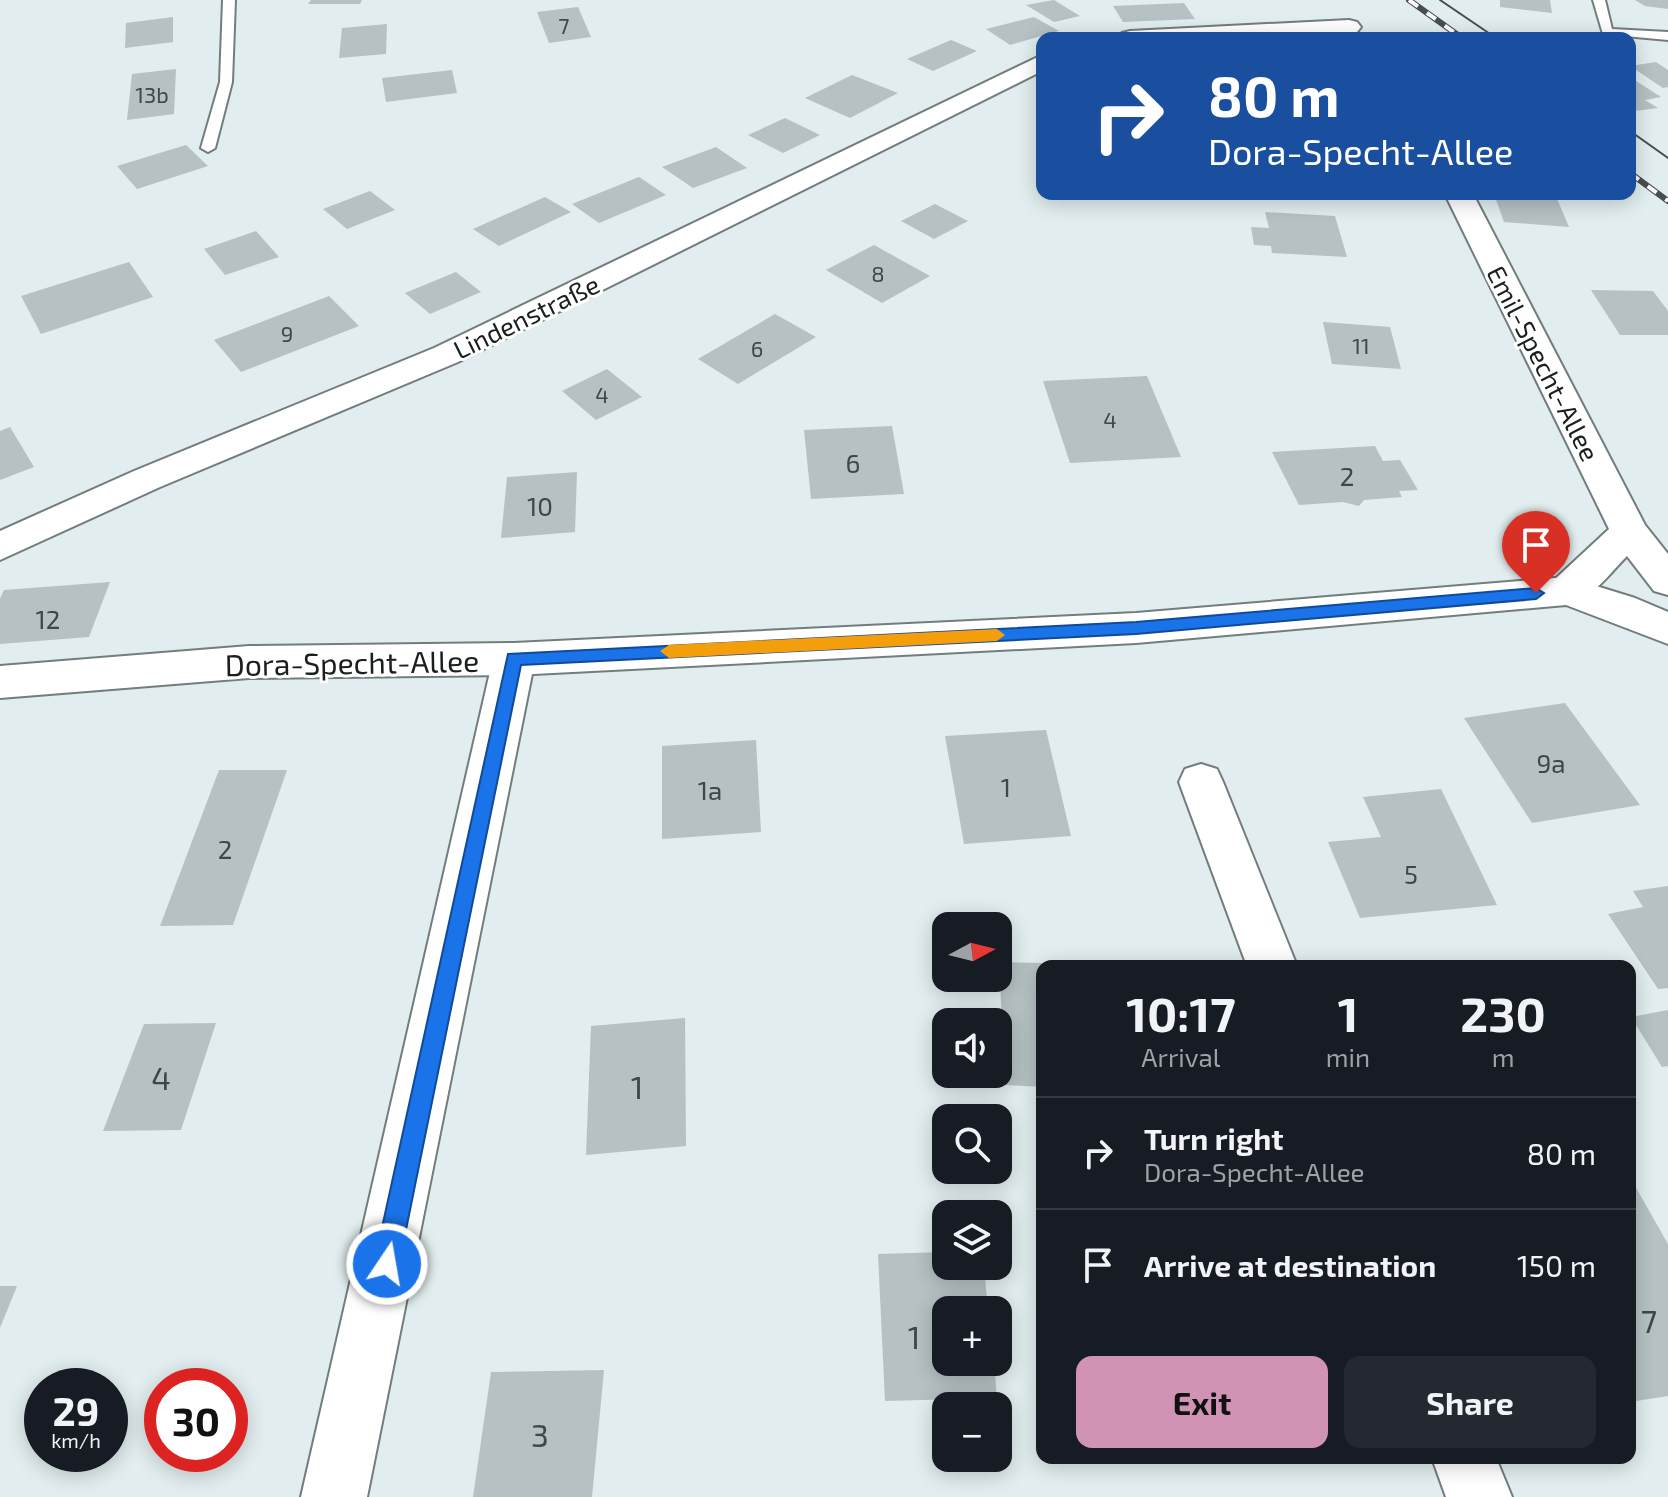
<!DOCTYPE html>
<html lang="en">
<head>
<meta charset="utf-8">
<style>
	body { margin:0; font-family:"Exo 2",sans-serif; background:#242831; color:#f1f3f6; height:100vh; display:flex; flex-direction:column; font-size:30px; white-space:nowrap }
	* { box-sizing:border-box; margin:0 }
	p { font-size:26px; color:#9ea1a6 }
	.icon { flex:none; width:44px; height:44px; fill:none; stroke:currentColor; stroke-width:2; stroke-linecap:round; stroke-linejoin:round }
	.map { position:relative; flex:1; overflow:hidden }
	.sheet { position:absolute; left:1036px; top:960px; width:600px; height:504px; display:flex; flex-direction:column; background:#171b24; border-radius:16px; box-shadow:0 4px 20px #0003 }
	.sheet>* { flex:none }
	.top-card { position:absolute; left:1036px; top:32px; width:600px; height:168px; border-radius:16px; box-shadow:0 4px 20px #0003; background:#1a4fa0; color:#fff; overflow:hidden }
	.needle { width:52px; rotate:83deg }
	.controls { position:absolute; left:932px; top:912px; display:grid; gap:16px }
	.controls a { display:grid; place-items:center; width:80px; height:80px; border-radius:16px; background:#171b24; box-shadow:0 4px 20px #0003; font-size:40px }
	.speed { position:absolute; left:24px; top:1368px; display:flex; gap:16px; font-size:40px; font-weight:700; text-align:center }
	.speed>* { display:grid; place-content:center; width:104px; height:104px; border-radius:50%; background:#171b24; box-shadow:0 4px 20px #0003; line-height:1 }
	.speed small { font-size:20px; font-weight:400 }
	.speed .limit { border:12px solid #d22; background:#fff; color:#111 }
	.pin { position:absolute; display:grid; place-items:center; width:68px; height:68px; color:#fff; margin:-82px -34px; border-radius:50% 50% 50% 0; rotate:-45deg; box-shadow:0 0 8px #0007 }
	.pin .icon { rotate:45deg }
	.me { position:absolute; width:88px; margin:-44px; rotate:12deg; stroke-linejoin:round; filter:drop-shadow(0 0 6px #0008) }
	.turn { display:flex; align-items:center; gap:28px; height:168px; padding:0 40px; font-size:36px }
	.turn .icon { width:104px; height:104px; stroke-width:2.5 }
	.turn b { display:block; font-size:56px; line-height:68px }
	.eta { display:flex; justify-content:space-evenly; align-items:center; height:136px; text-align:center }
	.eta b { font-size:48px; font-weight:700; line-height:56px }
	.button { display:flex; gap:16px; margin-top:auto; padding:16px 40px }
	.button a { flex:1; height:92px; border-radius:16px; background:#d093b4; color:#111; font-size:32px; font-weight:700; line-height:92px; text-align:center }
	.button a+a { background:#242831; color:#f1f3f6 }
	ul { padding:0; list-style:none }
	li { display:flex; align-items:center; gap:24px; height:112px; padding:0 40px; border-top:2px solid #363941 }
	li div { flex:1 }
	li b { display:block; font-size:30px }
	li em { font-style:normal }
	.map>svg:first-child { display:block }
	.building { fill:#b5c1c2 }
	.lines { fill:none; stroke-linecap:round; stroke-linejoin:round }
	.lane-casing { stroke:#727d7e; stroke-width:4 }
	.street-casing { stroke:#727d7e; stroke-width:4 }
	.secondary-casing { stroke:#727d7e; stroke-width:4 }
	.lane { fill:#fff; fill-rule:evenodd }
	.street { fill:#fff; fill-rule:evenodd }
	.secondary { fill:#fff; fill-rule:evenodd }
	.tram { stroke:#484e4f; stroke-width:2 }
	.rail-casing { stroke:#484e4f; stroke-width:6 }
	.rail { stroke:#fff; stroke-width:4; stroke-dasharray:11; stroke-linecap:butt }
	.route { fill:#1a73e8; stroke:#114b97; stroke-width:2 }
	.slow { fill:#f59e0b }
	.labels { text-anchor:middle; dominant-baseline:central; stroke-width:6; stroke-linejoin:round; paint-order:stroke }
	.far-number-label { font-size:22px; fill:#414748 }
	.far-street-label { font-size:26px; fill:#1a1e1f; stroke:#fff }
	.number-label { font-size:26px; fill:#414748 }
	.street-label { font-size:30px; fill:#1a1e1f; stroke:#fff }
	.near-number-label { font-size:32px; fill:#414748 }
</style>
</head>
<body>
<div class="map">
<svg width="1668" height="1497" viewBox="0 0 1668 1497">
	<rect width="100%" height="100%" fill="#e1edee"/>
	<!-- building -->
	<g class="building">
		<polygon points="311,0 362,0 360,4 308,4"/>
		<polygon points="1054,0 1080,16 1054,22 1026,5"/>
		<polygon points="1500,0 1550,0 1552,13 1500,7"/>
		<polygon points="1635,0 1668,0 1668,9 1645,6"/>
		<polygon points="1184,3 1195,19 1123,22 1113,6"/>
		<polygon points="578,7 591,37 549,43 537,12"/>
		<polygon points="173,17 173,42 125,48 126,23"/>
		<polygon points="1034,17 1059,31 1010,45 986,29"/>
		<polygon points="387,24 386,54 339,58 342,28"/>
		<polygon points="951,40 977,51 933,71 907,59"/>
		<polygon points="1656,62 1668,70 1668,87 1663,88 1630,66"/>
		<polygon points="176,69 174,114 127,120 132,74"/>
		<polygon points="452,70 457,93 386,102 382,78"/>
		<polygon points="852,75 898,93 850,118 805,98"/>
		<polygon points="1630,77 1661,97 1645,100 1658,108 1635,111 1630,108"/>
		<polygon points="785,118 820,135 783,153 748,135"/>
		<polygon points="186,145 208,166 137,189 117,166"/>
		<polygon points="716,147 747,168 693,188 662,167"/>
		<polygon points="639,177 666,195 599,223 572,204"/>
		<polygon points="370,191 395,210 347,229 323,209"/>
		<polygon points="1494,194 1555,194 1569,227 1504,222"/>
		<polygon points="545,197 571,212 499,246 473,229"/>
		<polygon points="935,204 968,221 934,239 901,221"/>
		<polygon points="1265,212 1335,216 1347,257 1272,253 1271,246 1254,245 1251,227 1269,228"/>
		<polygon points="256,231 279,257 225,275 204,249"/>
		<polygon points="874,245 930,276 882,303 826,270"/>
		<polygon points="129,262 153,297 41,334 21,296"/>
		<polygon points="456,272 481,292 430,314 405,293"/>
		<polygon points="1591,290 1653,291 1668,311 1668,335 1620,335"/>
		<polygon points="329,296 359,326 241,372 214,340"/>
		<polygon points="775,314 816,337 738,384 698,359"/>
		<polygon points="1323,322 1390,327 1401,369 1332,364"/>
		<polygon points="607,369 642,397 596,420 562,391"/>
		<polygon points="1147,376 1181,457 1070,463 1043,381"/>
		<polygon points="892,426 904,494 811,499 804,430"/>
		<polygon points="10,427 34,467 0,480 0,431"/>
		<polygon points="1375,446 1383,461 1400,460 1418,490 1399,491 1402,497 1364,500 1359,506 1343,502 1299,505 1272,452"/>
		<polygon points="577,472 575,532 501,538 507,477"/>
		<polygon points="110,582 89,637 0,644 0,599 4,590"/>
		<polygon points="1565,703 1640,805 1532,823 1464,718"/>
		<polygon points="1046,730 1071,836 964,844 945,736"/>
		<polygon points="756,740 761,832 662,839 662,746"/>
		<polygon points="219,770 287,770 233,925 160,926"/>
		<polygon points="1441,789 1497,905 1360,918 1328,842 1381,837 1363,797"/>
		<polygon points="1668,886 1668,988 1658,989 1608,914 1643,907 1633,891"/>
		<polygon points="999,962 1042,963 1042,1087 1005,1085"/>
		<polygon points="1668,1010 1668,1066 1662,1067 1631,1017"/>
		<polygon points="685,1018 686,1146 586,1155 591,1026"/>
		<polygon points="216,1023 181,1130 103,1131 144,1024"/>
		<polygon points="1630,1177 1668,1244 1668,1396 1630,1402"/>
		<polygon points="946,1252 946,1266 984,1266 988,1310 946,1310 946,1362 994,1362 997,1398 885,1401 878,1254"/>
		<polygon points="0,1286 17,1286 0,1328"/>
		<polygon points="604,1370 592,1497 473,1497 491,1372"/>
	</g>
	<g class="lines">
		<!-- lane casing -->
		<g class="lane-casing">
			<g id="lane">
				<polygon points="223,0 235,0 232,82 215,148 208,152 201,148 220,82"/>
				<polygon points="1593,0 1605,0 1612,29 1668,32 1668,40 1603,34"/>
			</g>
		</g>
		<!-- street casing -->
		<g class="street-casing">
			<g id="street">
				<polygon points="1349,20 1357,22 1361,27 1357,32 1270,38 1118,38 1122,33 1130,31"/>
				<polygon points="1042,55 1042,71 458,362 160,487 0,560 0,531 134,471 434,348"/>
				<path d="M1445 194H1473L1645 525 1668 554V595L1654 591 1627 556C1606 577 1585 610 1553 601L1547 591 1553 581 1609 529Z"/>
				<polygon points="514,643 529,648 535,659 367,1497 301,1497 493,659 499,648"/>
				<polygon points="1201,764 1217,769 1223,782 1297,966 1247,966 1179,782 1185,769"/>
				<polygon points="1432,1458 1496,1458 1512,1497 1446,1497"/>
			</g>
		</g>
		<!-- secondary casing -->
		<g class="secondary-casing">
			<polygon id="secondary" points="1567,577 1635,598 1668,612 1668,644 1566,605 1136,643 514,675 249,678 0,698 0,666 249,646 514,643 1136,613"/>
		</g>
		<!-- lane -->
		<use href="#lane" class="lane"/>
		<!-- street -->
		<use href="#street" class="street"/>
		<!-- secondary -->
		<use href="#secondary" class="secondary"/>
		<!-- tram -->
		<g class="tram">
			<polyline points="1440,0 1496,38"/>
			<polyline points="1630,131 1668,158"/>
		</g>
		<!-- rail casing -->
		<g class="rail-casing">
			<g id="rail">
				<polyline points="1409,0 1462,38"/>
				<polyline points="1630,173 1668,201"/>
			</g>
		</g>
		<!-- rail -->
		<use href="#rail" class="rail"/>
	</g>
	<!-- route -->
	<polygon class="route" points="1536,588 1544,593 1536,599 1136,634 521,665 399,1264 395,1272 387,1276 378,1272 374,1264 508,654 1136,622"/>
	<!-- slow -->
	<polygon class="slow" points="997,629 1005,635 997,641 669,658 660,651 669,645"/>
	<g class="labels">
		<!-- far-number labels -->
		<g class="far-number-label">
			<text x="564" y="25">7</text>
			<text x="152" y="94">13b</text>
			<text x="878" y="273">8</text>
			<text x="287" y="333">9</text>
			<text x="1361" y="345">11</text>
			<text x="757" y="348">6</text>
			<text x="602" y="394">4</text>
			<text x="1110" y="419">4</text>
		</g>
		<!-- far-street labels -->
		<g class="far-street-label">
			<text transform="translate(526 316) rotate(-26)">Lindenstraße</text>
			<text transform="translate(1544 363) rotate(63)">Emil-Specht-Allee</text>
		</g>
		<!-- number labels -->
		<g class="number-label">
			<text x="853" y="462">6</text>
			<text x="1347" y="475">2</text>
			<text x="540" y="505">10</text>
			<text x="48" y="618">12</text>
			<text x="1551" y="762">9a</text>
			<text x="1006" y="786">1</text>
			<text x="710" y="789">1a</text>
			<text x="225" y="848">2</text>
			<text x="1411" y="873">5</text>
		</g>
		<!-- street labels -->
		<g class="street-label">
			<text transform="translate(352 662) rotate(-1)">Dora-Specht-Allee</text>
		</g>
		<!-- near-number labels -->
		<g class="near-number-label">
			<text x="161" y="1077">4</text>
			<text x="637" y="1086">1</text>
			<text x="1649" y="1320">7</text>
			<text x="914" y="1336">1</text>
			<text x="540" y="1434">3</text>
		</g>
	</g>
</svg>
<div class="controls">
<a><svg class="needle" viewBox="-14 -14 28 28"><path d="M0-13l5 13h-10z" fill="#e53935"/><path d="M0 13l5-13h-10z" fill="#9ea1a6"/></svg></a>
<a><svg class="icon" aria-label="sound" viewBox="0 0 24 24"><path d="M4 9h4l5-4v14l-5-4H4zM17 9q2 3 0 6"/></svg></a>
<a><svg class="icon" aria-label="search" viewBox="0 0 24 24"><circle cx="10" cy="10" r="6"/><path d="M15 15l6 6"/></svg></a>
<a><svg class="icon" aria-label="layers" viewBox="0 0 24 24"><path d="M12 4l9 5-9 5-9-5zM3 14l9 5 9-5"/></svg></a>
<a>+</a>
<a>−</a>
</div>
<div class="speed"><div>29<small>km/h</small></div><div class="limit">30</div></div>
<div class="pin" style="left:1536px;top:593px;background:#d93025"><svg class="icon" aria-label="arrive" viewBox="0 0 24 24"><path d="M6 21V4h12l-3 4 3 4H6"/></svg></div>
<svg class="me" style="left:387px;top:1264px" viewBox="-20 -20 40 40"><circle r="17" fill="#1a73e8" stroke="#fff" stroke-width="3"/><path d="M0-11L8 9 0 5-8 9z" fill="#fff"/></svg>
<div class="top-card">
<div class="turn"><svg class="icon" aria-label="right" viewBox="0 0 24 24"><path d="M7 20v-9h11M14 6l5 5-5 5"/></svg><div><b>80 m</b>Dora-Specht-Allee</div></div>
</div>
<section class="sheet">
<div class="eta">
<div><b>10:17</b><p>Arrival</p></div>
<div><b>1</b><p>min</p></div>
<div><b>230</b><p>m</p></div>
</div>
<ul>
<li><svg class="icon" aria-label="right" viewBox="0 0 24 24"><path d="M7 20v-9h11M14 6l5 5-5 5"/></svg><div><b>Turn right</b><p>Dora-Specht-Allee</p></div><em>80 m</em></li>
<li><svg class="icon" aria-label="arrive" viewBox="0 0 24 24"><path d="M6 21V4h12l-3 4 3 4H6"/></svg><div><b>Arrive at destination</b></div><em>150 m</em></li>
</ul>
<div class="button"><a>Exit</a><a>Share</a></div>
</section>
</div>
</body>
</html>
